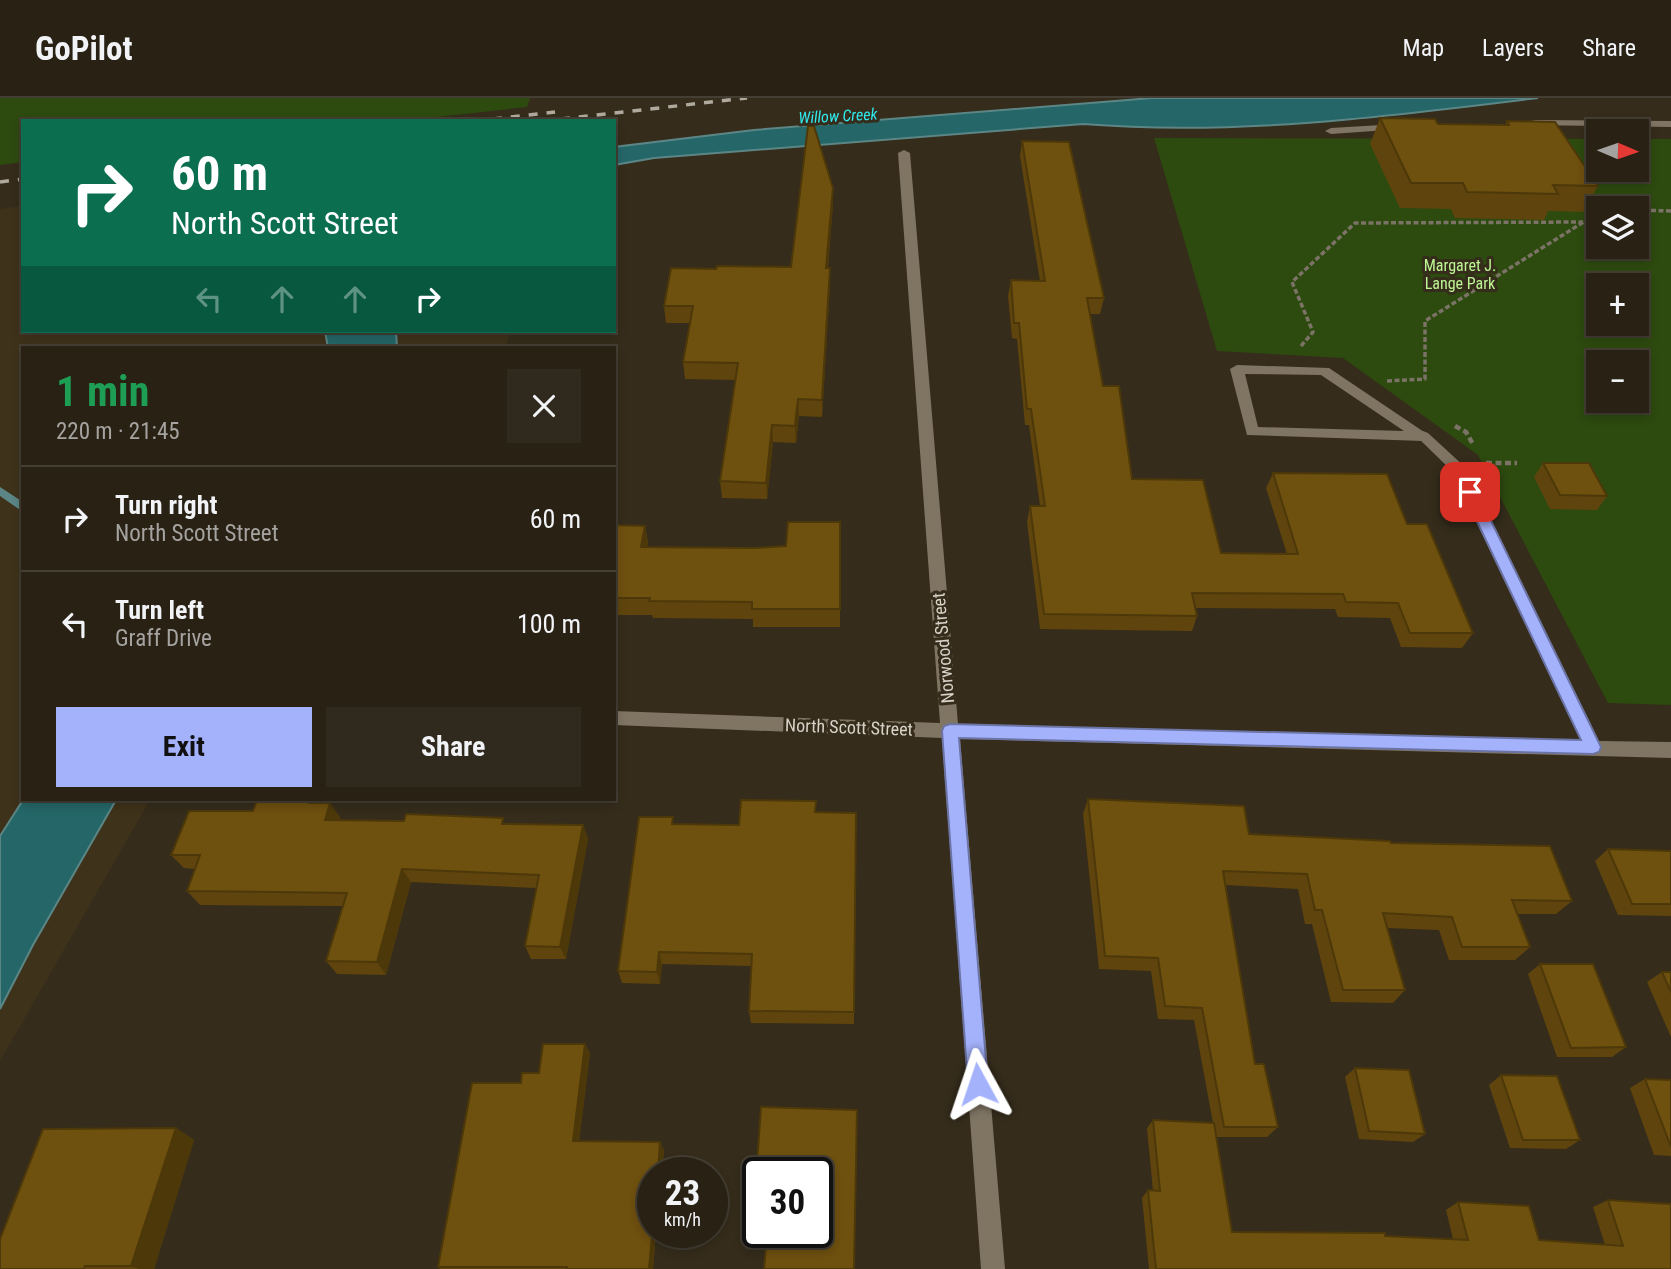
<!DOCTYPE html>
<html lang="en">
<head>
<meta charset="utf-8">
<style>
	body { margin:0; font-family:"Roboto Condensed",sans-serif; background:#30291d; color:#f1f3f6; height:100vh; display:flex; flex-direction:column; font-size:26px; white-space:nowrap }
	* { box-sizing:border-box; margin:0 }
	p { font-size:23px; color:#a5a3a0 }
	.icon { flex:none; width:38px; height:38px; fill:none; stroke:currentColor; stroke-width:2; stroke-linecap:round; stroke-linejoin:round }
	.map { position:relative; flex:1; overflow:hidden }
	.panel { position:absolute; left:21px; top:248px; width:595px; height:455px; display:flex; flex-direction:column; background:#282114; border-radius:0px; box-shadow:0 4px 10px #0003,0 0 0 2px #443e34 }
	.panel>* { flex:none }
	.banner { position:absolute; left:21px; top:21px; width:595px; height:214px; border-radius:0px; box-shadow:0 4px 10px #0003,0 0 0 2px #443e34; background:#0b6e4f; color:#fff; overflow:hidden }
	.needle { width:46px; rotate:92deg }
	.fabs { position:absolute; left:1586px; top:21px; display:grid; gap:14px }
	.fabs a { display:grid; place-items:center; width:63px; height:63px; border-radius:0px; background:#282114; box-shadow:0 4px 10px #0003,0 0 0 2px #443e34; font-size:35px }
	.speed { position:absolute; left:637px; top:1059px; display:flex; gap:14px; font-size:35px; font-weight:700; text-align:center }
	.speed>* { display:grid; place-content:center; width:91px; height:91px; border-radius:50%; background:#282114; box-shadow:0 4px 10px #0003,0 0 0 2px #443e34; line-height:1 }
	.speed small { font-size:18px; font-weight:400 }
	.speed .limit { border:4px solid #111; border-radius:10px; background:#fff; color:#111 }
	.pin { position:absolute; display:grid; place-items:center; width:60px; height:60px; color:#fff; margin:-30px; border-radius:14px; box-shadow:0 4px 10px #0006 }
	.me { position:absolute; width:77px; margin:-38px; rotate:355deg; stroke-linejoin:round; filter:drop-shadow(0 0 5px #0008) }
	.turn { display:flex; align-items:center; gap:24px; height:147px; padding:0 35px; font-size:32px }
	.turn .icon { width:91px; height:91px; stroke-width:2.5 }
	.turn b { display:block; font-size:49px; line-height:60px }
	.lanes { display:flex; align-items:center; height:66px; padding:0 35px; background:#0003; justify-content:center; gap:35px; direction:ltr }
	.lanes .off { opacity:.35 }
	.round { display:grid; place-items:center; flex:none; width:74px; height:74px; border-radius:0px; background:#30291d }
	.headline { display:flex; align-items:center; justify-content:space-between; height:119px; padding:0 35px }
	h1 { font-size:42px; font-weight:700; line-height:52px; color:#1e9e55 }
	.button { display:flex; gap:14px; margin-top:auto; padding:14px 35px }
	.button a { flex:1; height:80px; border-radius:0px; background:#a4b2fc; color:#111; font-size:28px; font-weight:700; line-height:80px; text-align:center }
	.button a+a { background:#30291d; color:#f1f3f6 }
	ul { padding:0; list-style:none }
	li { display:flex; align-items:center; gap:21px; height:105px; padding:0 35px; border-top:2px solid #443e34 }
	li div { flex:1 }
	li b { display:block; font-size:26px }
	li em { font-style:normal }
	header { display:flex; align-items:center; gap:42px; box-sizing:border-box; height:98px; padding:0 35px; background:#282114; border-bottom:2px solid #443e34 }
	header strong { font-size:33px }
	nav { display:flex; gap:38px; margin-inline-start:auto; font-size:24px }
	.map>svg:first-child { display:block }
	.built { fill:#3f321b }
	.green { fill:#2d4a0f; fill-rule:evenodd }
	.water { fill:#256668; stroke:#5b8685; stroke-width:2 }
	.lines { fill:none; stroke-linecap:round; stroke-linejoin:round }
	.stream { fill:#5b8685; fill-rule:evenodd }
	.path-far1 { stroke:#7b7365; stroke-width:3.5; stroke-dasharray:5 2.5; stroke-linecap:butt }
	.path { stroke:#7b7365; stroke-width:4.5; stroke-dasharray:6 3.5; stroke-linecap:butt }
	.lane { fill:#807563; fill-rule:evenodd }
	.street { fill:#807563; fill-rule:evenodd }
	.rail { stroke:#b0aa9e; stroke-width:3.5; stroke-dasharray:9 9; stroke-linecap:butt }
	.wall { fill:#5f450d }
	.shaded-wall { fill:#4d380a }
	.building { fill:#6e500f; stroke:#4d380a; stroke-width:2 }
	.route { fill:#a4b2fc; stroke:#6b74a4; stroke-width:2 }
	.labels { text-anchor:middle; dominant-baseline:central; stroke-width:6; stroke-linejoin:round; paint-order:stroke }
	.far-water-label { font-size:16px; font-style:italic; fill:#30ebf0; stroke:#352c1b }
	.far-park-label { font-size:16px; fill:#bdf593; stroke:#352c1b }
	.street-label { font-size:18px; fill:#d8d2c8; stroke:#352c1b }
</style>
</head>
<body>
<header>
<strong>GoPilot</strong>
<nav><a>Map</a><a>Layers</a><a>Share</a></nav>
</header>
<div class="map">
<svg width="1671" height="1171" viewBox="0 0 1671 1171">
	<rect width="100%" height="100%" fill="#352c1b"/>
	<!-- built -->
	<polygon class="built" points="23,108 23,233 511,233 505,250 23,250 23,702 150,702 0,963 0,111"/>
	<!-- green -->
	<g class="green">
		<polygon points="0,0 530,0 527,9 401,23 23,23 23,64 0,67"/>
		<path d="M1154 40 1598 41V72H1636V41H1671V607L1608 605 1478 357 1343 260 1217 253ZM1598 110H1636V149H1598ZM1598 187H1636V226H1598ZM1598 264H1636V303H1598Z"/>
	</g>
	<!-- water -->
	<g class="water">
		<path d="M1152 0H1538C1385 19 1237 38 1083 26L654 60 614 67V49L754 32Z"/>
		<polygon points="325,233 396,233 397,250 328,250"/>
		<polygon points="23,702 116,702 33,847 0,911 0,738"/>
	</g>
	<g class="lines">
		<!-- stream -->
		<polygon class="stream" points="0,389 23,404 23,414 0,398"/>
		<!-- path-far1 -->
		<g class="path-far1">
			<polyline points="1636,112 1671,113"/>
			<polyline points="1301,248 1313,234 1292,184 1355,125 1583,124"/>
			<polyline points="1387,283 1425,281 1425,223 1590,120 1592,111"/>
		</g>
		<!-- path -->
		<g class="path">
			<polyline points="1455,328 1466,334 1473,346"/>
			<polyline points="1486,365 1517,365"/>
		</g>
		<!-- lane -->
		<g class="lane">
			<polygon points="1535,22 1671,23 1671,29 1531,27 1531,23"/>
			<polygon points="1398,26 1402,27 1402,31 1331,36 1325,33 1331,30"/>
			<path d="M1237 267 1329 270 1430 338 1423 343 1247 337 1230 271ZM1245 276 1321 277 1404 333 1258 329Z"/>
		</g>
		<!-- street -->
		<polygon class="street" points="904,52 910,55 958,626 1581,642 1452,373 1416,338 1423,333 1428,335 1466,370 1599,643 1671,644 1671,660 960,641 1005,1171 981,1171 942,640 614,627 614,613 940,625 898,55"/>
		<!-- rail -->
		<g class="rail">
			<polyline points="475,23 555,14"/>
			<polyline points="543,23 747,0"/>
			<polyline points="0,84 23,81"/>
		</g>
	</g>
	<!-- wall -->
	<g class="wall">
		<polygon points="1380,20 1438,26 1505,27 1507,23 1598,88 1583,114 1548,113 1544,122 1455,120 1451,111 1400,110 1370,46"/>
		<polygon points="1022,43 1104,200 1100,216 1090,216 1103,288 1132,381 1221,455 1287,456 1266,390 1273,375 1407,426 1473,535 1462,550 1401,549 1390,520 1338,519 1335,511 1195,510 1197,518 1192,533 1040,531 1027,424 1030,408 1040,408 1029,327 1025,327 1017,241 1012,240 1008,198 1011,182 1040,183 1020,58"/>
		<polygon points="833,90 833,106 828,170 830,170 830,187 822,319 799,318 796,345 773,344 767,401 722,400 720,383 736,282 685,281 683,264 690,225 666,225 664,208 716,171 791,169"/>
		<polygon points="1543,365 1607,398 1597,412 1550,411 1534,379"/>
		<polygon points="840,424 840,529 753,529 753,521 653,520 652,517 614,517 614,427 645,428 648,445 647,449 755,450 786,448"/>
		<polygon points="1088,701 1249,736 1391,745 1572,803 1556,816 1518,816 1530,849 1515,862 1449,862 1439,832 1387,830 1405,892 1393,905 1331,904 1312,826 1305,826 1298,791 1225,787 1255,966 1278,1029 1267,1039 1216,1039 1232,1134 1385,1138 1453,1141 1446,1112 1458,1104 1539,1142 1605,1147 1593,1109 1608,1102 1671,1171 1149,1171 1142,1100 1148,1092 1153,1093 1147,1030 1153,1022 1213,1025 1194,922 1158,921 1151,873 1099,871 1083,716"/>
		<polygon points="257,702 324,702 323,705 340,719 339,722 583,727 588,741 566,861 531,861 525,848 536,790 411,784 386,877 337,876 326,863 343,808 200,807 187,793 195,771 184,770 171,757 253,713"/>
		<polygon points="816,703 816,714 856,715 854,926 751,925 749,913 752,868 662,866 660,886 622,885 618,873 674,726 739,727"/>
		<polygon points="1608,751 1671,753 1671,818 1618,817 1595,763"/>
		<polygon points="1540,866 1626,949 1612,959 1557,959 1528,876"/>
		<polygon points="1662,874 1671,874 1671,939 1647,884"/>
		<polygon points="585,946 590,955 579,1043 664,1052 662,1074 653,1074 653,1134 656,1134 653,1171 440,1171 438,1169 521,985 539,975"/>
		<polygon points="1355,970 1425,1036 1413,1044 1359,1041 1345,979"/>
		<polygon points="1501,977 1580,1042 1566,1051 1510,1050 1489,987"/>
		<polygon points="1645,981 1671,982 1671,1058 1654,1057 1630,990"/>
		<polygon points="761,1009 857,1012 854,1171 764,1171 767,1134 817,1134 817,1074 758,1074 758,1131 755,1131 753,1121"/>
		<polygon points="176,1030 194,1042 154,1171 0,1171"/>
	</g>
	<!-- shaded-wall -->
	<g class="shaded-wall">
		<polygon points="833,90 833,106 826,187 826,170"/>
		<polygon points="830,170 830,187 822,319 822,302"/>
		<polygon points="798,301 799,318 796,345 795,328"/>
		<polygon points="772,327 773,344 767,401 766,385"/>
		<polygon points="645,428 648,445 645,466 641,449"/>
		<polygon points="310,702 324,702 319,719 309,705"/>
		<polygon points="330,705 340,719 334,736 325,722"/>
		<polygon points="583,727 588,741 566,861 560,849"/>
		<polygon points="402,771 411,784 386,877 377,864"/>
		<polygon points="659,854 662,866 660,886 657,874"/>
		<polygon points="585,946 590,955 578,1052 573,1043"/>
		<polygon points="176,1030 194,1042 154,1171 139,1171 131,1168"/>
		<polygon points="660,1044 664,1052 662,1074 658,1074"/>
		<polygon points="653,1127 653,1134 656,1134 653,1171 649,1171"/>
	</g>
	<!-- building -->
	<g class="building">
		<polygon points="1380,20 1435,21 1438,26 1509,27 1507,23 1555,24 1598,88 1553,87 1558,96 1467,94 1463,85 1411,85"/>
		<polygon points="808,28 814,28 833,90 826,170 830,170 822,302 798,301 795,328 772,327 766,385 720,383 738,265 683,264 693,208 664,208 671,170 716,171 717,168 791,169"/>
		<polygon points="1022,43 1069,44 1104,200 1087,200 1103,288 1119,288 1132,381 1203,382 1221,455 1298,456 1273,375 1387,376 1407,426 1427,426 1473,535 1410,535 1398,505 1346,504 1343,496 1192,495 1197,518 1044,516 1030,408 1045,408 1031,311 1027,311 1019,225 1014,225 1011,182 1045,183"/>
		<polygon points="1543,365 1589,365 1607,398 1560,397"/>
		<polygon points="788,424 840,424 840,511 752,511 752,504 649,503 650,500 614,500 614,427 645,428 641,449 755,450 786,448"/>
		<polygon points="1088,701 1244,708 1249,736 1390,743 1391,745 1550,748 1572,803 1512,802 1530,849 1462,849 1452,819 1383,815 1405,892 1343,892 1322,812 1315,812 1307,776 1223,773 1255,966 1264,966 1278,1029 1224,1029 1202,910 1165,908 1158,860 1105,858"/>
		<polygon points="257,702 310,702 309,705 330,705 325,722 404,723 406,716 503,720 502,726 583,727 560,849 525,848 539,777 402,771 377,864 326,863 347,795 187,793 200,757 171,757 189,713 253,713"/>
		<polygon points="741,702 816,703 815,714 856,715 854,914 749,913 752,856 659,854 657,874 618,873 639,719 673,719 672,726 739,727"/>
		<polygon points="1608,751 1671,753 1671,806 1632,806"/>
		<polygon points="1540,866 1593,866 1626,949 1571,950"/>
		<polygon points="1662,874 1671,874 1671,894"/>
		<polygon points="543,946 585,946 573,1043 660,1044 658,1074 653,1074 653,1127 649,1171 566,1171 567,1169 438,1169 472,985 521,985 522,975 539,975"/>
		<polygon points="1355,970 1409,972 1425,1036 1369,1033"/>
		<polygon points="1501,977 1557,978 1580,1042 1523,1042"/>
		<polygon points="1645,981 1671,982 1671,1049"/>
		<polygon points="761,1009 857,1012 854,1171 764,1171 767,1134 817,1134 817,1074 758,1074 758,1121 753,1121"/>
		<polygon points="1153,1022 1214,1025 1232,1134 1385,1135 1385,1138 1468,1142 1458,1104 1529,1108 1539,1142 1623,1148 1608,1102 1671,1106 1671,1171 1156,1171 1148,1092 1160,1093"/>
		<polygon points="176,1030 131,1168 85,1168 84,1171 0,1171 0,1141 43,1031"/>
	</g>
	<!-- route -->
	<polygon class="route" points="1470,389 1477,394 1601,649 1599,654 1593,656 959,640 988,986 985,993 978,996 971,993 968,986 942,633 944,628 950,626 1581,642 1463,394"/>
	<g class="labels">
		<!-- far-water labels -->
		<g class="far-water-label">
			<text transform="translate(838 18) rotate(-3)">Willow Creek</text>
		</g>
		<!-- far-park labels -->
		<g class="far-park-label">
			<text x="1460" y="167">Margaret J.<tspan x="1460" dy="18">Lange Park</tspan></text>
		</g>
		<!-- street labels -->
		<g class="street-label">
			<text transform="translate(943 550) rotate(-95)">Norwood Street</text>
			<text transform="translate(849 629) rotate(2)">North Scott Street</text>
		</g>
	</g>
</svg>
<div class="fabs">
<a><svg class="needle" viewBox="-14 -14 28 28"><path d="M0-13l5 13h-10z" fill="#e53935"/><path d="M0 13l5-13h-10z" fill="#a5a3a0"/></svg></a>
<a><svg class="icon" aria-label="layers" viewBox="0 0 24 24"><path d="M12 4l9 5-9 5-9-5zM3 14l9 5 9-5"/></svg></a>
<a>+</a>
<a>−</a>
</div>
<div class="speed"><div>23<small>km/h</small></div><div class="limit">30</div></div>
<div class="pin" style="left:1470px;top:394px;background:#d93025"><svg class="icon" aria-label="arrive" viewBox="0 0 24 24"><path d="M6 21V4h12l-3 4 3 4H6"/></svg></div>
<svg class="me" style="left:978px;top:986px" viewBox="-20 -20 40 40"><path d="M0-17L14 15 0 8-14 15z" fill="#a4b2fc" stroke="#fff" stroke-width="4"/></svg>
<div class="banner">
<div class="turn"><svg class="icon" aria-label="right" viewBox="0 0 24 24"><path d="M7 20v-9h11M14 6l5 5-5 5"/></svg><div><b>60 m</b>North Scott Street</div></div>
<div class="lanes"><svg class="icon off" aria-label="left" viewBox="0 0 24 24"><path d="M17 20v-9H6M10 6l-5 5 5 5"/></svg><svg class="icon off" aria-label="ahead" viewBox="0 0 24 24"><path d="M12 20V5M6 11l6-6 6 6"/></svg><svg class="icon off" aria-label="ahead" viewBox="0 0 24 24"><path d="M12 20V5M6 11l6-6 6 6"/></svg><svg class="icon" aria-label="right" viewBox="0 0 24 24"><path d="M7 20v-9h11M14 6l5 5-5 5"/></svg></div>
</div>
<section class="panel">
<div class="headline"><div><h1>1 min</h1><p>220 m · 21:45</p></div><a class="round"><svg class="icon" aria-label="close" viewBox="0 0 24 24"><path d="M6 6l12 12M18 6L6 18"/></svg></a></div>
<ul>
<li><svg class="icon" aria-label="right" viewBox="0 0 24 24"><path d="M7 20v-9h11M14 6l5 5-5 5"/></svg><div><b>Turn right</b><p>North Scott Street</p></div><em>60 m</em></li>
<li><svg class="icon" aria-label="left" viewBox="0 0 24 24"><path d="M17 20v-9H6M10 6l-5 5 5 5"/></svg><div><b>Turn left</b><p>Graff Drive</p></div><em>100 m</em></li>
</ul>
<div class="button"><a>Exit</a><a>Share</a></div>
</section>
</div>
</body>
</html>
